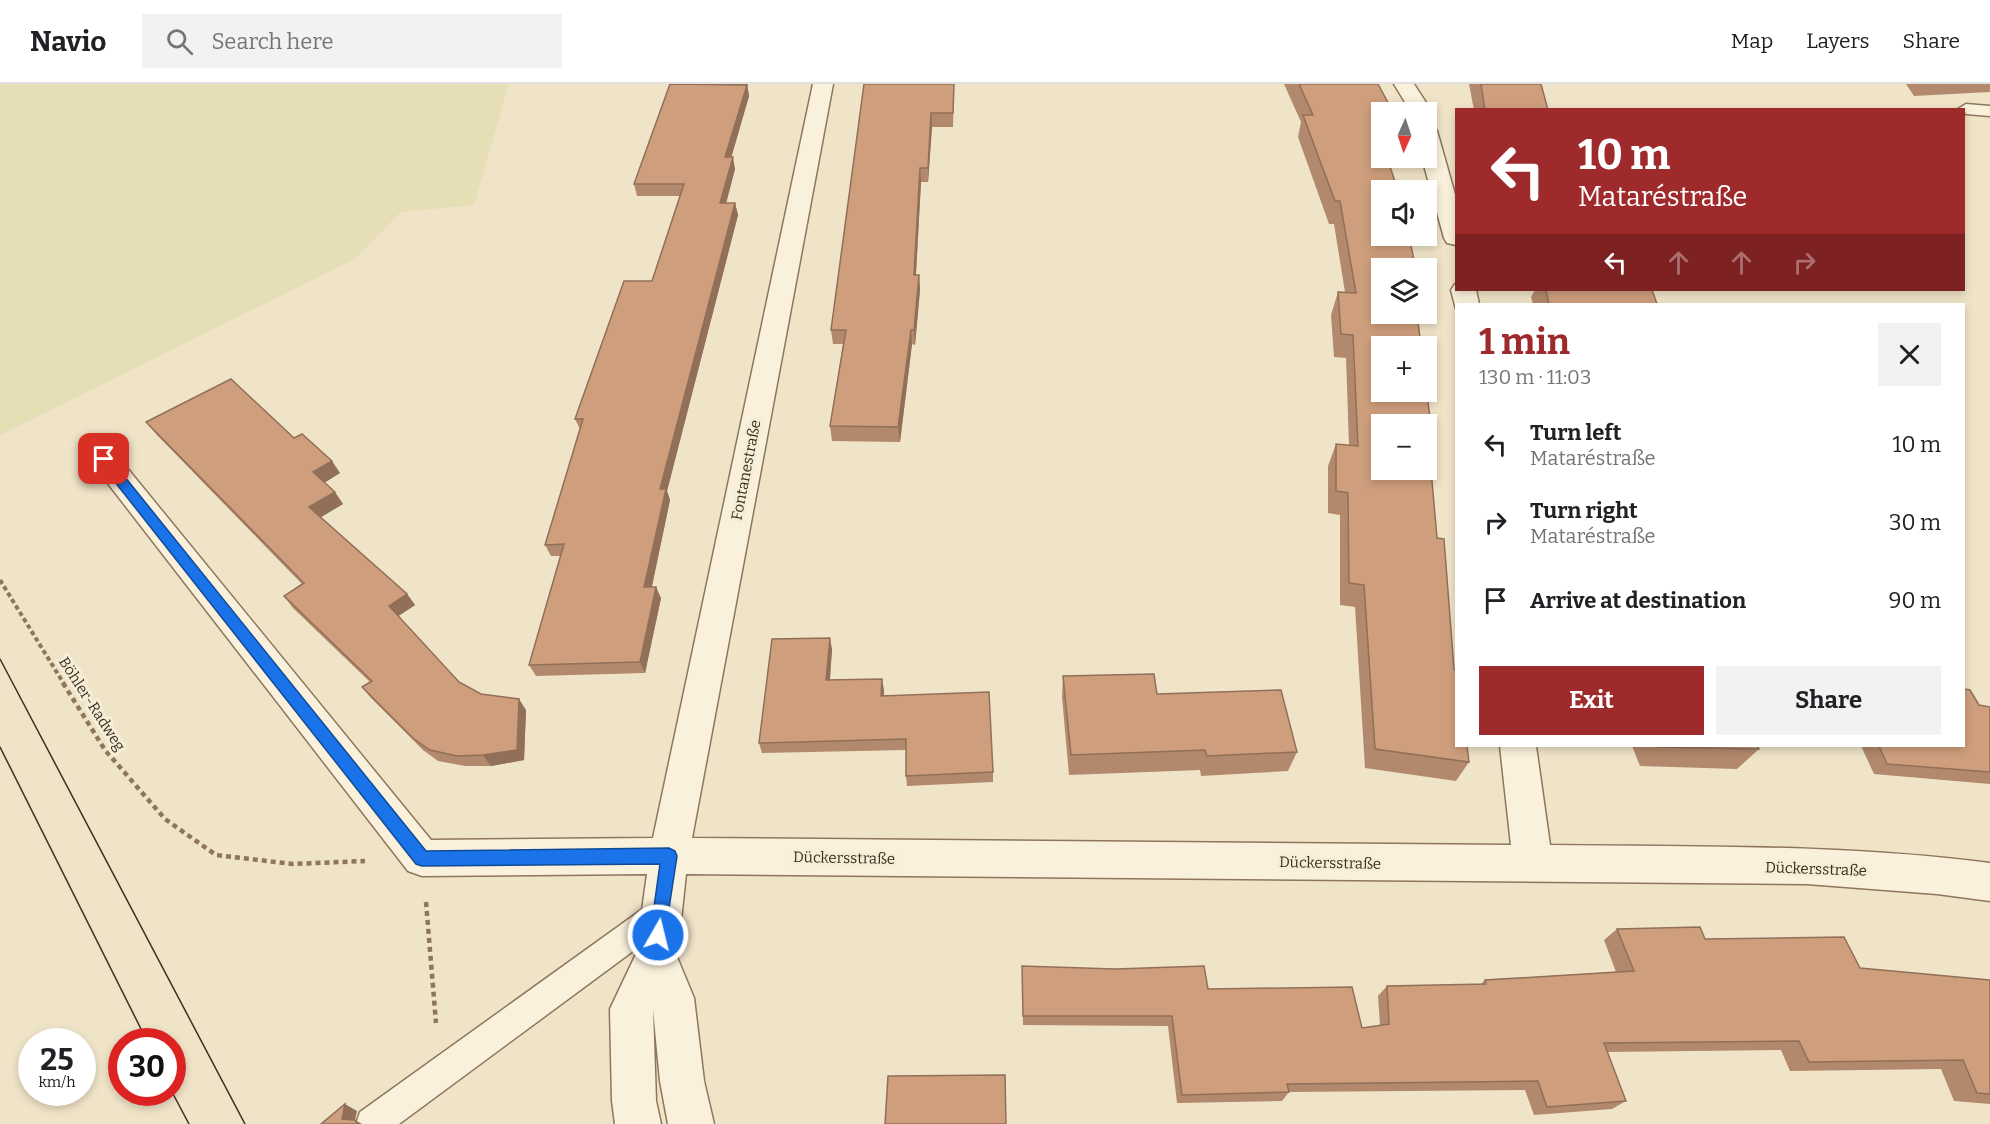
<!DOCTYPE html>
<html lang="en">
<head>
<meta charset="utf-8">
<style>
	body { margin:0; font-family:Bitter,serif; background:#f2f2f2; color:#202124; height:100vh; display:flex; flex-direction:column; font-size:22px; white-space:nowrap }
	* { box-sizing:border-box; margin:0 }
	p { font-size:20px; color:#757577 }
	.icon { flex:none; width:33px; height:33px; fill:none; stroke:currentColor; stroke-width:2; stroke-linecap:round; stroke-linejoin:round }
	.map { position:relative; flex:1; overflow:hidden }
	.panel { position:absolute; left:1455px; top:219px; width:510px; height:444px; display:flex; flex-direction:column; background:#fff; border-radius:0px; box-shadow:0 3px 9px #0003 }
	.panel>* { flex:none }
	.banner { position:absolute; left:1455px; top:24px; width:510px; height:183px; border-radius:0px; box-shadow:0 3px 9px #0003; background:#9e2a2b; color:#fff; overflow:hidden }
	.needle { width:39px; rotate:183deg }
	.buttons { position:absolute; left:1371px; top:18px; display:grid; gap:12px }
	.buttons a { display:grid; place-items:center; width:66px; height:66px; border-radius:0px; background:#fff; box-shadow:0 3px 9px #0003; font-size:30px }
	.speed { position:absolute; left:18px; top:944px; display:flex; gap:12px; font-size:30px; font-weight:700; text-align:center }
	.speed>* { display:grid; place-content:center; width:78px; height:78px; border-radius:50%; background:#fff; box-shadow:0 3px 9px #0003; line-height:1 }
	.speed small { font-size:15px; font-weight:400 }
	.speed .limit { border:9px solid #d22; background:#fff; color:#111 }
	.pin { position:absolute; display:grid; place-items:center; width:51px; height:51px; color:#fff; margin:-26px; border-radius:12px; box-shadow:0 3px 9px #0006 }
	.me { position:absolute; width:66px; margin:-33px; rotate:8deg; stroke-linejoin:round; filter:drop-shadow(0 0 4px #0008) }
	.turn { display:flex; align-items:center; gap:21px; height:126px; padding:0 24px; font-size:27px }
	.turn .icon { width:78px; height:78px; stroke-width:2.5 }
	.turn b { display:block; font-size:42px; line-height:51px }
	.lanes { display:flex; align-items:center; height:57px; padding:0 24px; background:#0003; justify-content:center; gap:30px; direction:ltr }
	.lanes .off { opacity:.35 }
	.round { display:grid; place-items:center; flex:none; width:63px; height:63px; border-radius:0px; background:#f2f2f2 }
	.summary { display:flex; align-items:center; justify-content:space-between; height:102px; padding:0 24px }
	h1 { font-size:36px; font-weight:700; line-height:45px; color:#9e2a2b }
	.primary-button { display:flex; gap:12px; margin-top:auto; padding:12px 24px }
	.primary-button a { flex:1; height:69px; border-radius:0px; background:#9e2a2b; color:#fff; font-size:24px; font-weight:700; line-height:69px; text-align:center }
	.primary-button a+a { background:#f2f2f2; color:#202124 }
	ul { padding:0; list-style:none }
	li { display:flex; align-items:center; gap:18px; height:78px; padding:0 24px }
	li div { flex:1 }
	li b { display:block; font-size:22px }
	li em { font-style:normal }
	header { display:flex; align-items:center; gap:36px; box-sizing:border-box; height:84px; padding:0 30px; background:#fff; border-bottom:2px solid #e0e0e0 }
	header strong { font-size:28px }
	nav { display:flex; gap:33px; margin-inline-start:auto; font-size:21px }
	.search { width:420px; height:54px; background:#f2f2f2; display:flex; align-items:center; gap:15px; box-sizing:border-box; padding:0 21px; border-radius:0px; color:#757577; font-size:22px }
	.map>svg:first-child { display:block }
	.farmland { fill:#e6deb5 }
	.lines { fill:none; stroke-linecap:round; stroke-linejoin:round }
	.lane-casing { stroke:#8d765c; stroke-width:3 }
	.street-casing { stroke:#8d765c; stroke-width:3 }
	.path-far1 { stroke:#8d765c; stroke-width:4; stroke-dasharray:4.5 3; stroke-linecap:butt }
	.path { stroke:#8d765c; stroke-width:4.5; stroke-dasharray:5 4; stroke-linecap:butt }
	.lane { fill:#faf1dc; fill-rule:evenodd }
	.street { fill:#faf1dc; fill-rule:evenodd }
	.tram { stroke:#3d2e20; stroke-width:1.5 }
	.wall { fill:#b2896c }
	.shaded-wall { fill:#916f58 }
	.building { fill:#cf9f7d; stroke:#916f58; stroke-width:1.5; fill-rule:evenodd }
	.route { fill:#1a73e8; stroke:#114b97; stroke-width:1.5 }
	.labels { text-anchor:middle; dominant-baseline:central; stroke-width:6; stroke-linejoin:round; paint-order:stroke }
	.street-label { font-size:15px; fill:#3d2e20; stroke:#f7eed8 }
</style>
</head>
<body>
<header>
<strong>Navio</strong>
<div class="search"><svg class="icon" aria-label="search" viewBox="0 0 24 24"><circle cx="10" cy="10" r="6"/><path d="M15 15l6 6"/></svg>Search here</div>
<nav><a>Map</a><a>Layers</a><a>Share</a></nav>
</header>
<div class="map">
<svg width="1990" height="1040" viewBox="0 0 1990 1040">
	<rect width="100%" height="100%" fill="#f0e4c8"/>
	<!-- farmland -->
	<polygon class="farmland" points="0,0 509,0 474,121 401,128 355,175 0,351"/>
	<g class="lines">
		<!-- lane casing -->
		<g class="lane-casing">
			<g id="lane">
				<polygon points="1966,20 1990,22 1990,32 1966,30 1964,26 1958,25"/>
				<polygon points="661,815 671,819 676,829 671,839 399,1040 356,1040 360,1028 651,819"/>
			</g>
		</g>
		<!-- street casing -->
		<g class="street-casing">
			<g id="street">
				<path d="M813 0H833L692 754 1511 761 1500 662H1536L1550 761C1697 763 1844 760 1990 779V817L1937 810 1807 800 686 790 677 873 694 914 704 997 714 1040H668L660 997 653 925 656 1017 661 1040H615L612 1017 610 925 636 870 647 790 422 792 408 787 89 375 94 368 104 365 114 368 431 756 653 754Z"/>
				<polygon points="1394,0 1414,0 1432,28 1429,33 1426,28 1411,28"/>
				<polygon points="1426,41 1434,42 1437,47 1456,114 1456,161 1447,159 1444,154 1422,74 1426,74"/>
				<polygon points="1455,200 1456,206 1476,206 1479,220 1456,220 1456,225 1451,206"/>
			</g>
		</g>
		<!-- path-far1 -->
		<polyline class="path-far1" points="0,496 64,600"/>
		<!-- path -->
		<g class="path">
			<polyline points="63,599 105,666 165,735 216,771 293,780 365,777"/>
			<polyline points="426,818 436,939"/>
		</g>
		<!-- lane -->
		<use href="#lane" class="lane"/>
		<!-- street -->
		<use href="#street" class="street"/>
		<!-- tram -->
		<g class="tram">
			<polyline points="0,575 245,1040"/>
			<polyline points="0,663 147,957"/>
			<polyline points="172,1008 189,1040"/>
		</g>
	</g>
	<!-- wall -->
	<g class="wall">
		<polygon points="670,0 747,0 749,12 731,73 735,85 726,119 735,119 738,131 667,407 670,416 652,503 661,514 645,589 536,592 529,581 561,472 551,472 545,461 580,345 575,335 652,197 680,112 637,112 634,100"/>
		<polygon points="864,0 954,0 953,43 932,43 928,98 921,98 916,191 919,191 920,206 915,261 912,260 900,358 832,357 830,342 843,260 833,260 831,246"/>
		<polygon points="1284,0 1378,0 1382,28 1382,74 1415,181 1414,184 1382,184 1431,341 1428,349 1437,454 1454,585 1469,678 1456,697 1365,684 1355,523 1340,521 1340,431 1328,429 1328,382 1336,360 1349,361 1346,274 1334,273 1331,231 1338,208 1345,208 1334,140 1329,140 1298,53 1301,38"/>
		<polygon points="1469,0 1541,0 1548,26 1474,26"/>
		<polygon points="1906,0 1990,0 1990,8 1914,12"/>
		<polygon points="1535,206 1652,206 1657,220 1533,220 1531,213"/>
		<polygon points="146,338 294,354 340,389 324,399 343,420 320,433 407,510 415,521 398,532 459,598 481,610 526,626 524,676 491,682 465,682 438,677 423,666 371,614 362,603 370,598 293,524 284,512 302,500 156,350"/>
		<polygon points="832,565 830,596 884,606 884,612 993,688 993,698 907,702 906,692 906,666 762,669 759,659"/>
		<polygon points="1063,592 1157,610 1297,668 1288,687 1201,692 1200,686 1069,691 1062,613"/>
		<polygon points="1979,621 1990,623 1990,700 1874,690 1861,662 1964,662"/>
		<polygon points="1632,662 1757,662 1759,665 1737,685 1640,682"/>
		<polygon points="1617,845 1705,855 1860,884 1990,896 1990,1020 1954,1017 1941,985 1790,987 1781,966 1607,968 1626,1017 1612,1025 1534,1031 1525,1006 1289,1008 1282,1017 1177,1019 1168,942 1023,941 1022,882 1208,905 1362,944 1380,941 1378,912 1387,902 1481,900 1485,896 1616,888 1604,856"/>
	</g>
	<!-- shaded-wall -->
	<g class="shaded-wall">
		<polygon points="742,0 747,0 749,12 728,85 725,73"/>
		<polygon points="931,29 932,43 928,98 928,84"/>
		<polygon points="733,73 735,85 723,131 720,119"/>
		<polygon points="920,84 921,98 915,206 914,191"/>
		<polygon points="735,119 738,131 667,407 670,416 649,515 644,503 660,405"/>
		<polygon points="919,191 920,206 915,261 914,246"/>
		<polygon points="911,246 912,260 900,358 898,343"/>
		<polygon points="332,377 340,389 322,400 313,388"/>
		<polygon points="335,408 343,420 318,435 309,423"/>
		<polygon points="656,503 661,514 645,589 640,578"/>
		<polygon points="407,510 415,521 397,533 389,522"/>
		<polygon points="830,554 832,565 829,607 826,596"/>
		<polygon points="882,595 884,606 883,623 881,612"/>
		<polygon points="519,615 526,626 524,676 491,682 483,671"/>
		<polygon points="345,1020 357,1027 355,1036 362,1040 357,1040 342,1035"/>
	</g>
	<!-- building -->
	<g class="building">
		<polygon points="670,0 747,1 725,73 733,73 720,119 735,119 660,405 666,405 644,503 656,503 640,578 529,581 564,460 545,461 583,335 575,335 624,197 652,197 684,100 634,100"/>
		<polygon points="864,0 954,0 953,29 931,29 928,84 920,84 914,191 919,191 914,246 911,246 898,343 830,342 846,246 831,246"/>
		<path d="M1299 0H1378L1393 28H1382V41H1376L1382 58V74H1387L1398 106H1382V152H1409L1415 181H1411L1412 184H1382V230H1417L1421 262H1382V308H1426V303L1431 341 1427 340 1437 454 1444 455 1454 585 1456 586V662H1467L1469 678 1375 665 1364 501 1349 499 1348 409 1336 407V360L1358 362 1353 251 1341 250 1338 208 1356 209 1340 117H1335L1303 31H1313ZM1382 340H1426V386H1382Z"/>
		<polygon points="1481,0 1541,0 1548,26 1485,26"/>
		<polygon points="1546,206 1652,206 1657,220 1549,220"/>
		<polygon points="231,295 294,354 302,350 332,377 313,388 335,408 309,423 407,510 389,522 459,598 481,610 519,615 517,666 483,671 457,672 430,666 414,655 362,603 372,597 284,512 304,499 146,338"/>
		<polygon points="830,554 826,596 882,595 881,612 989,608 993,688 906,692 906,655 759,659 772,555"/>
		<polygon points="1154,590 1157,610 1281,606 1297,668 1207,672 1205,666 1071,671 1063,592"/>
		<polygon points="1964,605 1970,606 1979,621 1990,623 1990,688 1887,680 1879,662 1964,662"/>
		<polygon points="1658,662 1757,662 1759,665 1658,663"/>
		<polygon points="1700,843 1705,855 1844,853 1860,884 1990,896 1990,1010 1977,1009 1963,976 1809,978 1799,957 1604,959 1626,1017 1547,1023 1538,997 1287,1000 1289,1008 1182,1011 1172,932 1023,932 1022,882 1115,885 1204,882 1208,905 1352,903 1362,944 1389,940 1387,902 1486,900 1485,896 1634,887 1617,845"/>
		<polygon points="1005,991 1006,1040 885,1040 888,992"/>
		<polygon points="345,1020 342,1035 355,1036 357,1040 321,1040"/>
	</g>
	<!-- route -->
	<polygon class="route" points="104,371 108,372 426,767 669,764 675,767 677,772 664,857 658,859 653,857 650,851 660,780 422,782 416,780 100,379 98,375"/>
	<g class="labels">
		<!-- street labels -->
		<g class="street-label">
			<text transform="translate(746 386) rotate(-79)">Fontanestraße</text>
			<text transform="translate(92 620) rotate(57)">Böhler-Radweg</text>
			<text transform="translate(844 774) rotate(1)">Dückersstraße</text>
			<text transform="translate(1330 779) rotate(1)">Dückersstraße</text>
			<text transform="translate(1816 785) rotate(2)">Dückersstraße</text>
		</g>
	</g>
</svg>
<div class="buttons">
<a><svg class="needle" viewBox="-14 -14 28 28"><path d="M0-13l5 13h-10z" fill="#e53935"/><path d="M0 13l5-13h-10z" fill="#757577"/></svg></a>
<a><svg class="icon" aria-label="sound" viewBox="0 0 24 24"><path d="M4 9h4l5-4v14l-5-4H4zM17 9q2 3 0 6"/></svg></a>
<a><svg class="icon" aria-label="layers" viewBox="0 0 24 24"><path d="M12 4l9 5-9 5-9-5zM3 14l9 5 9-5"/></svg></a>
<a>+</a>
<a>−</a>
</div>
<div class="speed"><div>25<small>km/h</small></div><div class="limit">30</div></div>
<div class="pin" style="left:104px;top:375px;background:#d93025"><svg class="icon" aria-label="arrive" viewBox="0 0 24 24"><path d="M6 21V4h12l-3 4 3 4H6"/></svg></div>
<svg class="me" style="left:658px;top:851px" viewBox="-20 -20 40 40"><circle r="17" fill="#1a73e8" stroke="#fff" stroke-width="3"/><path d="M0-11L8 9 0 5-8 9z" fill="#fff"/></svg>
<div class="banner">
<div class="turn"><svg class="icon" aria-label="left" viewBox="0 0 24 24"><path d="M17 20v-9H6M10 6l-5 5 5 5"/></svg><div><b>10 m</b>Mataréstraße</div></div>
<div class="lanes"><svg class="icon" aria-label="left" viewBox="0 0 24 24"><path d="M17 20v-9H6M10 6l-5 5 5 5"/></svg><svg class="icon off" aria-label="ahead" viewBox="0 0 24 24"><path d="M12 20V5M6 11l6-6 6 6"/></svg><svg class="icon off" aria-label="ahead" viewBox="0 0 24 24"><path d="M12 20V5M6 11l6-6 6 6"/></svg><svg class="icon off" aria-label="right" viewBox="0 0 24 24"><path d="M7 20v-9h11M14 6l5 5-5 5"/></svg></div>
</div>
<section class="panel">
<div class="summary"><div><h1>1 min</h1><p>130 m · 11:03</p></div><a class="round"><svg class="icon" aria-label="close" viewBox="0 0 24 24"><path d="M6 6l12 12M18 6L6 18"/></svg></a></div>
<ul>
<li><svg class="icon" aria-label="left" viewBox="0 0 24 24"><path d="M17 20v-9H6M10 6l-5 5 5 5"/></svg><div><b>Turn left</b><p>Mataréstraße</p></div><em>10 m</em></li>
<li><svg class="icon" aria-label="right" viewBox="0 0 24 24"><path d="M7 20v-9h11M14 6l5 5-5 5"/></svg><div><b>Turn right</b><p>Mataréstraße</p></div><em>30 m</em></li>
<li><svg class="icon" aria-label="arrive" viewBox="0 0 24 24"><path d="M6 21V4h12l-3 4 3 4H6"/></svg><div><b>Arrive at destination</b></div><em>90 m</em></li>
</ul>
<div class="primary-button"><a>Exit</a><a>Share</a></div>
</section>
</div>
</body>
</html>
